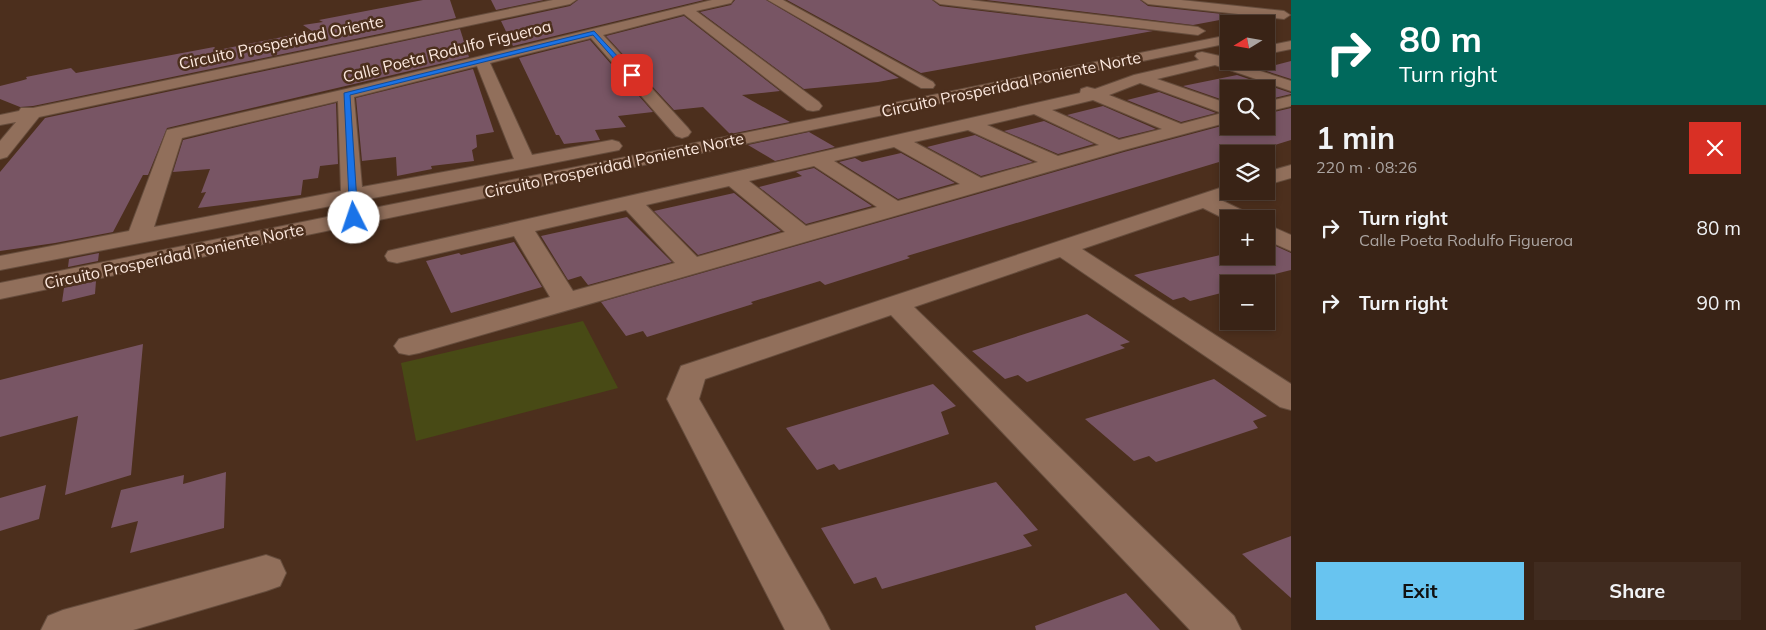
<!DOCTYPE html>
<html lang="en">
<head>
<meta charset="utf-8">
<style>
	body { margin:0; font-family:Mulish,sans-serif; background:#402b1f; color:#f1f3f6; height:100vh; display:flex; flex-direction:column; font-size:19px; white-space:nowrap }
	* { box-sizing:border-box; margin:0 }
	p { font-size:16px; color:#aba4a1 }
	.icon { flex:none; width:28px; height:28px; fill:none; stroke:currentColor; stroke-width:2; stroke-linecap:round; stroke-linejoin:round }
	.map { position:relative; flex:1; overflow:hidden }
	.panel { display:flex; flex-direction:column; background:#392316; width:475px }
	.panel>* { flex:none }
	.banner { background:#00695c; color:#fff; overflow:hidden }
	.needle { width:32px; rotate:259deg }
	.controls { position:absolute; left:1220px; top:15px; display:grid; gap:10px }
	.controls a { display:grid; place-items:center; width:55px; height:55px; border-radius:0px; background:#392316; box-shadow:0 2px 8px #0003,0 0 0 1px #534035; font-size:25px }
	.pin { position:absolute; display:grid; place-items:center; width:42px; height:42px; color:#fff; margin:-21px; border-radius:10px; box-shadow:0 2px 8px #0006 }
	.me { position:absolute; width:55px; margin:-28px; rotate:356deg; stroke-linejoin:round; filter:drop-shadow(0 0 4px #0008) }
	.turn { display:flex; align-items:center; gap:18px; height:105px; padding:0 25px; font-size:22px }
	.turn .icon { width:65px; height:65px; stroke-width:2.5 }
	.turn b { display:block; font-size:35px; line-height:42px }
	.round { display:grid; place-items:center; flex:none; width:52px; height:52px; border-radius:0px; background:#402b1f }
	.headline { display:flex; align-items:center; justify-content:space-between; height:85px; padding:0 25px }
	h1 { font-size:30px; font-weight:700; line-height:38px }
	.primary-button { display:flex; gap:10px; margin-top:auto; padding:10px 25px }
	.primary-button a { flex:1; height:58px; border-radius:0px; background:#68c4f0; color:#111; font-size:20px; font-weight:700; line-height:58px; text-align:center }
	.primary-button a+a { background:#402b1f; color:#f1f3f6 }
	ul { padding:0; list-style:none }
	li { display:flex; align-items:center; gap:15px; height:75px; padding:0 25px }
	li div { flex:1 }
	li b { display:block; font-size:19px }
	li em { font-style:normal }
	main { display:flex; flex:1; min-height:0 }
	.map>svg:first-child { display:block }
	.green { fill:#484a15 }
	.building { fill:#785564 }
	.lines { fill:none; stroke-linecap:round; stroke-linejoin:round }
	.minor-casing { stroke:#664d3d; stroke-width:2 }
	.minor { fill:#916f5b; fill-rule:evenodd }
	.route { fill:#1a73e8; stroke:#114b97 }
	.labels { text-anchor:middle; dominant-baseline:central; stroke-width:5; stroke-linejoin:round; paint-order:stroke }
	.far-street-label { font-size:16px; fill:#fce8de; stroke:#4c2f1d }
</style>
</head>
<body>
<main>
<div class="map">
<svg width="1291" height="630" viewBox="0 0 1291 630">
	<rect width="100%" height="100%" fill="#4c2f1d"/>
	<!-- green -->
	<polygon class="green" points="583,321 618,388 416,441 401,363"/>
	<!-- building -->
	<g class="building">
		<polygon points="423,0 450,0 456,18 33,106 20,107 0,99 0,86 20,81 27,79 26,77 71,68 76,73 214,47 218,50 312,31 303,25 323,22 319,20"/>
		<polygon points="491,0 544,0 496,10"/>
		<polygon points="578,0 704,0 513,46 501,21 570,6"/>
		<polygon points="735,0 766,0 899,78 878,82 804,89 700,12 731,5"/>
		<polygon points="787,0 932,0 940,6 1153,31 921,73"/>
		<polygon points="986,0 1140,0 1148,6 1241,16 1193,25"/>
		<polygon points="684,16 780,91 742,95 790,122 730,134 703,107 674,110 606,36"/>
		<polygon points="460,29 469,57 167,128 148,175 143,175 113,232 55,243 0,251 0,172 45,118"/>
		<polygon points="590,40 653,112 618,116 626,127 595,130 600,140 564,144 559,135 556,135 519,58"/>
		<polygon points="1291,61 1291,79 1260,69"/>
		<polygon points="473,69 494,132 476,135 477,147 472,150 474,161 431,166 432,169 397,176 396,157 362,161 356,98"/>
		<polygon points="1237,75 1291,93 1291,94 1266,100 1266,89 1229,89 1229,102 1183,86"/>
		<polygon points="1159,92 1216,113 1181,122 1127,100"/>
		<polygon points="336,103 338,164 320,166 318,178 303,180 301,195 198,208 206,192 201,193 210,169 173,172 183,140"/>
		<polygon points="1103,106 1156,129 1119,138 1067,115"/>
		<polygon points="1291,108 1291,140 1246,154 1229,154 1229,159 907,256 910,258 825,285 820,281 751,302 753,304 647,337 643,331 626,336 601,302 1124,152 1229,124 1229,126 1266,126 1266,114"/>
		<polygon points="1044,121 1094,144 1058,154 1004,131"/>
		<polygon points="809,132 835,147 775,161 748,145"/>
		<polygon points="975,135 1033,162 981,176 927,147"/>
		<polygon points="901,153 955,183 898,199 839,162 855,158 862,162"/>
		<polygon points="814,168 872,206 806,224 759,187 802,176 796,172"/>
		<polygon points="734,193 781,231 698,255 654,211"/>
		<polygon points="627,217 672,262 588,285 581,276 568,280 541,236"/>
		<polygon points="514,242 542,287 451,313 426,261 459,253 461,255"/>
		<polygon points="1269,243 1291,253 1291,270 1263,277 1270,280 1256,284 1229,284 1229,291 1190,301 1184,297 1173,300 1134,275 1229,253 1229,256 1266,256 1266,244"/>
		<polygon points="99,253 98,261 68,267 69,259"/>
		<polygon points="96,281 95,294 62,302 64,288"/>
		<polygon points="1087,314 1130,342 1120,345 1125,348 1027,382 1018,375 1005,379 972,351"/>
		<polygon points="143,344 131,475 65,495 78,416 0,437 0,380"/>
		<polygon points="1214,379 1267,416 1253,421 1258,428 1156,462 1149,456 1134,461 1085,419"/>
		<polygon points="933,384 956,406 941,412 949,434 839,470 834,464 817,470 786,428"/>
		<polygon points="226,472 224,528 130,553 138,521 111,528 121,490 184,475 183,484"/>
		<polygon points="996,482 1038,530 1023,535 1032,546 882,589 876,577 854,584 821,528"/>
		<polygon points="46,485 39,519 0,531 0,498"/>
		<polygon points="1291,536 1291,598 1242,554"/>
		<polygon points="1126,593 1160,630 1036,630 1035,626"/>
	</g>
	<g class="lines">
		<!-- minor casing -->
		<g class="minor-casing">
			<g id="minor">
				<polygon points="553,0 576,0 570,4 39,117 7,157 0,159 0,141 16,122 0,125 0,115 19,111 21,108 33,108"/>
				<path d="M712 0H733L731 3 696 11 819 102 822 106 819 110 813 111 807 110 684 14 603 35 688 128 691 132 688 136 682 138 676 136 591 38 490 63 532 155 612 140 619 142 622 146 619 150 363 200 364 210 1229 35V43L0 299V283L342 214 341 204 0 270V256L129 231 167 130 346 89ZM477 66 514 159 362 187 354 97ZM338 101 341 191 154 227 182 138Z"/>
				<polygon points="768,0 783,0 933,82 935,85 933,88 921,88"/>
				<polygon points="934,0 970,0 1198,27 1205,31 1198,35 940,4"/>
				<polygon points="1142,0 1181,0 1284,11 1290,15 1284,19 1148,4"/>
				<polygon points="1291,41 1291,49 1266,54 1266,46"/>
				<path d="M1202 52 1224 57 1229 61 1291 81V91L1215 65 1157 79 1229 104V122L1124 150 419 353 409 355 399 353 394 346 399 339 550 297 514 236 397 263 388 261 385 256 388 251 1080 93 1081 89 1087 87 1095 89 1134 75 1199 60 1195 56 1197 53ZM1140 83 1222 113 1181 124 1109 95ZM1093 100 1162 129 1119 140 1052 110ZM1034 114 1099 145 1058 156 987 125ZM968 130 1038 162 981 178 914 142ZM894 147 960 184 898 201 834 161ZM814 166 877 207 806 226 749 181ZM729 186 785 232 697 257 646 205ZM626 210 675 263 573 291 535 231Z"/>
				<polygon points="1291,96 1291,106 1266,112 1266,102"/>
				<polygon points="1291,165 1291,178 1266,185 1266,172"/>
				<polygon points="1229,185 1229,191 1241,191 1239,196 1223,201 1250,214 1253,219 1229,219 1229,221 1203,208 1082,249 1291,384 1291,410 1280,407 1060,257 914,307 1234,616 1241,630 1190,630 891,315 705,379 699,399 823,616 830,630 785,630 667,399 681,366"/>
				<polygon points="1266,224 1291,235 1291,251 1266,240"/>
				<polygon points="266,555 280,560 286,573 280,586 266,591 133,630 41,630 48,616 63,610"/>
			</g>
		</g>
		<!-- minor -->
		<use href="#minor" class="minor"/>
	</g>
	<!-- route -->
	<polygon class="route" points="594,31 634,74 634,76 629,76 593,35 350,95 358,218 357,220 350,220 344,93"/>
	<g class="labels">
		<!-- far-street labels -->
		<g class="far-street-label">
			<text transform="translate(281 42) rotate(-12)">Circuito Prosperidad Oriente</text>
			<text transform="translate(447 51) rotate(-14)">Calle Poeta Rodulfo Figueroa</text>
			<text transform="translate(1011 84) rotate(-12)">Circuito Prosperidad Poniente Norte</text>
			<text transform="translate(614 165) rotate(-12)">Circuito Prosperidad Poniente Norte</text>
			<text transform="translate(174 256) rotate(-12)">Circuito Prosperidad Poniente Norte</text>
		</g>
	</g>
</svg>
<div class="controls">
<a><svg class="needle" viewBox="-14 -14 28 28"><path d="M0-13l5 13h-10z" fill="#e53935"/><path d="M0 13l5-13h-10z" fill="#aba4a1"/></svg></a>
<a><svg class="icon" aria-label="search" viewBox="0 0 24 24"><circle cx="10" cy="10" r="6"/><path d="M15 15l6 6"/></svg></a>
<a><svg class="icon" aria-label="layers" viewBox="0 0 24 24"><path d="M12 4l9 5-9 5-9-5zM3 14l9 5 9-5"/></svg></a>
<a>+</a>
<a>−</a>
</div>
<div class="pin" style="left:632px;top:75px;background:#d93025"><svg class="icon" aria-label="arrive" viewBox="0 0 24 24"><path d="M6 21V4h12l-3 4 3 4H6"/></svg></div>
<svg class="me" style="left:354px;top:218px" viewBox="-20 -20 40 40"><circle r="19" fill="#fff"/><path d="M0-13L10 11 0 6-10 11z" fill="#1a73e8"/></svg>
</div>
<section class="panel">
<div class="banner">
<div class="turn"><svg class="icon" aria-label="right" viewBox="0 0 24 24"><path d="M7 20v-9h11M14 6l5 5-5 5"/></svg><div><b>80 m</b>Turn right</div></div>
</div>
<div class="headline"><div><h1>1 min</h1><p>220 m · 08:26</p></div><a class="round" style="background:#d93025;color:#fff"><svg class="icon" aria-label="close" viewBox="0 0 24 24"><path d="M6 6l12 12M18 6L6 18"/></svg></a></div>
<ul>
<li><svg class="icon" aria-label="right" viewBox="0 0 24 24"><path d="M7 20v-9h11M14 6l5 5-5 5"/></svg><div><b>Turn right</b><p>Calle Poeta Rodulfo Figueroa</p></div><em>80 m</em></li>
<li><svg class="icon" aria-label="right" viewBox="0 0 24 24"><path d="M7 20v-9h11M14 6l5 5-5 5"/></svg><div><b>Turn right</b></div><em>90 m</em></li>
</ul>
<div class="primary-button"><a>Exit</a><a>Share</a></div>
</section>
</main>
</body>
</html>
